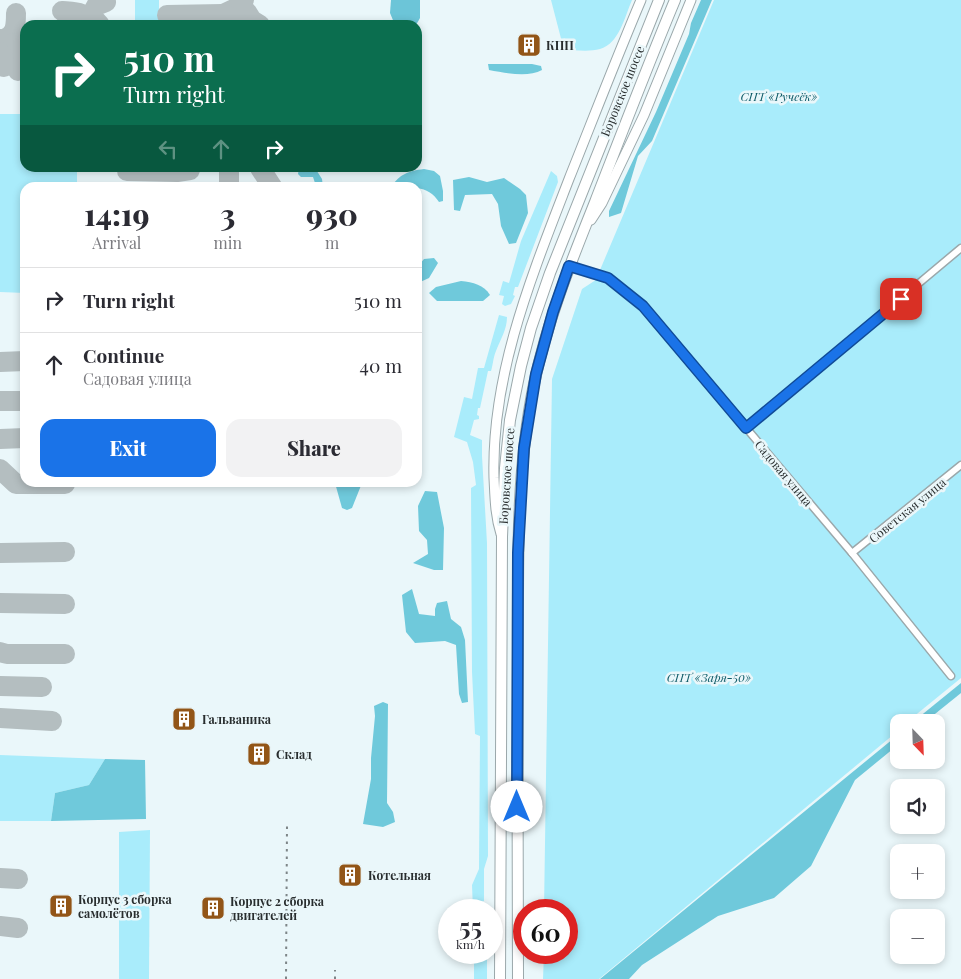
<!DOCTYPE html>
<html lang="en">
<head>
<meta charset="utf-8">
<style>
	body { margin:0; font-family:"Playfair Display",serif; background:#f2f2f3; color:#2b2b33; height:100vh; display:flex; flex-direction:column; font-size:19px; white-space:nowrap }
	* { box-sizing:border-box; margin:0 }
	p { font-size:16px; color:#7c7c81 }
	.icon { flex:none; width:28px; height:28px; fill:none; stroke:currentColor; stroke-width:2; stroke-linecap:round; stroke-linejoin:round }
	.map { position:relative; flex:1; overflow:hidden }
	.panel { position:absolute; left:20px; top:182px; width:402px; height:305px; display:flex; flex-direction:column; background:#fff; border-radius:15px; box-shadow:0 2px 8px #0003 }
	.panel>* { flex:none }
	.top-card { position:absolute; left:20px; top:20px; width:402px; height:152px; border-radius:15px; box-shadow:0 2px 8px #0003; background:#0b6e4f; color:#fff; overflow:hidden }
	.needle { width:32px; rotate:157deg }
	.fabs { position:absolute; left:890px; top:714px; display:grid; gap:10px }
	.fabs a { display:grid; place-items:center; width:55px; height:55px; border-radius:10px; background:#fff; box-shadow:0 2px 8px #0003; font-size:25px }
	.speed { position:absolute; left:438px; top:899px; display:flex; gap:10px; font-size:25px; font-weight:700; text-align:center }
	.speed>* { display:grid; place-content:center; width:65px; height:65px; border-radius:50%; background:#fff; box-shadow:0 2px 8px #0003; line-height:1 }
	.speed small { font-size:12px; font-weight:400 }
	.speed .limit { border:8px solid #d22; background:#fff; color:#111 }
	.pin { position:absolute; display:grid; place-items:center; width:42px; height:42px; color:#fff; margin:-21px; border-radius:10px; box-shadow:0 2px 8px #0006 }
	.me { position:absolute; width:55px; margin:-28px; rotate:0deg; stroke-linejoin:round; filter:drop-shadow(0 0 4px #0008) }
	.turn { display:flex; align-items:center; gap:18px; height:105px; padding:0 20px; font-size:22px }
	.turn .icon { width:65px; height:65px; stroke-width:2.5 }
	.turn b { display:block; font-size:35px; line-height:42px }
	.lanes { display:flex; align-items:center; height:48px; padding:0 20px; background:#0003; justify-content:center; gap:25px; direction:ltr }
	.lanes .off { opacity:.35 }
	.eta { display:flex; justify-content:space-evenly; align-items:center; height:85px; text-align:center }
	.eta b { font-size:30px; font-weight:800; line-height:35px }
	.primary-button { display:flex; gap:10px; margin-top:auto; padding:10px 20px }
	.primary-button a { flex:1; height:58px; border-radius:15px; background:#1a73e8; color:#fff; font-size:20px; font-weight:800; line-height:58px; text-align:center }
	.primary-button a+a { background:#f2f2f3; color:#2b2b33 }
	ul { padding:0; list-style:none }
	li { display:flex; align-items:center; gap:15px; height:65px; padding:0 20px; border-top:1px solid #e1e1e2 }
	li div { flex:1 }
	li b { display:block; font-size:19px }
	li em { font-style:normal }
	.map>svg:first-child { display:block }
	.green { fill:#a9ecfb }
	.forest { fill:#6fc9db }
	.water { fill:#6cc5d8 }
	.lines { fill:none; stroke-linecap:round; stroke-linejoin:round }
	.taxiway { stroke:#b4bec0; stroke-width:20 }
	.minor-casing { stroke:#9ba8ab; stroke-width:9 }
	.secondary-casing { stroke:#9ba8ab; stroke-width:11 }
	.primary-casing { stroke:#9ba8ab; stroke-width:12 }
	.minor { stroke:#fff; stroke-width:6 }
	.secondary { stroke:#fff; stroke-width:9 }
	.primary { stroke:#fff; stroke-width:10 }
	.rail { stroke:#7d8587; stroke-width:2; stroke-dasharray:2.5 5; stroke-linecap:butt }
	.route-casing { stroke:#114b97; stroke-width:12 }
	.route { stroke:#1a73e8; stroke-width:9 }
	.labels { text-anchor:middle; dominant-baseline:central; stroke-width:5; stroke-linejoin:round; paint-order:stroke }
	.poi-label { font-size:12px; font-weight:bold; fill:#282d2e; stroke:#eaf7fa; text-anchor:start }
	.street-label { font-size:12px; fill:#282d2e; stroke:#eaf7fa }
	.park-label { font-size:12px; font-style:italic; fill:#0f5c69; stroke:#eaf7fa }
</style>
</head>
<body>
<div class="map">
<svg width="961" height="979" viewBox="0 0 961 979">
	<rect width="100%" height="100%" fill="#eaf7fa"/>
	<!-- green -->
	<g class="green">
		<rect x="135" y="0" width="24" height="25"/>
		<path d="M551 0H632C625 16 619 44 600 49 590 52 575 50 564 50Z"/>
		<polygon points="714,0 961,0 961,678 907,722 899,722 899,730 599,979 543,979 544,953 566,952 566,910 544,910 552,379 582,289 608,272 600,270"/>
		<polygon points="0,114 25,114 25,168 77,168 77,187 25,188 25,293 0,292"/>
		<polygon points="551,171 557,176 558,182 518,287 515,287 513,295 515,296 511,304 505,306 502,304 504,296 499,295 503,281 509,283 521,241"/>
		<path d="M499 315 507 317C507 330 500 340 496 351 493 358 493 365 491 371H488L480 408H478L477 415 479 416V419L474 420 470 435 482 440V456L487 543 488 856 484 869V901L481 902V910H473L472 885 479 869 480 736 475 734 472 672 471 488 476 485 473 462 467 442 454 437 464 397 472 399 478 368H484Z"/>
		<polygon points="0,755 105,759 89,785 55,793 51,821 0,821"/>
		<polygon points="150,830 149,979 119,979 119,832"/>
		<rect x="474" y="953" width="13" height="26"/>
	</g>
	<!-- forest -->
	<g class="forest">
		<polygon points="701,0 712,0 652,141 638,156 621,213 609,217 609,211 656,112 689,34 691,23"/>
		<path d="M488 64H532L541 66 542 70C528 78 505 73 489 70Z"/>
		<polygon points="299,168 315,168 322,179 323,187 316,186 313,177 301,177 298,174"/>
		<path d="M424 169 434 171 440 176 443 191V201L439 202C428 184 409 188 391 187 400 174 408 171 424 169Z"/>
		<polygon points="469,177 487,182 504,178 520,189 526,195 528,213 516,243 509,244 501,226 498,204 492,194 465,195 460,211 454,210 453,180"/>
		<polygon points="434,258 438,263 429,278 418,283 418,289 418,266 424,259"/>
		<path d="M461 281C473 282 484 285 490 295L483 301H437L429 293 436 287Z"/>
		<polygon points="335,483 362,483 352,508 347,510 342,508"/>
		<polygon points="425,491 437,492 444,528 443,570 434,570 413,563 428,554 427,540 419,531 418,506"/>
		<polygon points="412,589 419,614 435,616 435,609 437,603 447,601 451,619 461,627 465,640 468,702 462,703 459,694 456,645 445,641 415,643 406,632 402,595"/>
		<polygon points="961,683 961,693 925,722 913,722"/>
		<polygon points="383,702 388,704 387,803 393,812 395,822 383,827 363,824 371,779 371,758 375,716 374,706"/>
		<polygon points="899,734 899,744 855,780 811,866 774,898 718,916 642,965 629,979 600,979"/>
		<polygon points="105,759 145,760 146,819 51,821 55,793 89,785"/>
	</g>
	<!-- water -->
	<polygon class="water" points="391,0 420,0 420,18 416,25 395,25 390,13"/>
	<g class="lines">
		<!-- taxiway -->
		<g class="taxiway">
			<path d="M62 11C75 12 86 11 92 25"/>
			<polyline points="247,12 252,20 260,25"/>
			<polyline points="223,14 238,7 244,0"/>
			<polyline points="167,15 223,14 231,17 241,25"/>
			<polyline points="100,25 91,15 96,6 106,2"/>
			<path d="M0 39 2 40C16 35 16 26 16 13"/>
			<polyline points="13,43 18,54 18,71"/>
			<polyline points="0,52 4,59 4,67"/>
			<polyline points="260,168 273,188"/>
			<polyline points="127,171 177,172 190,170"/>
			<polyline points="229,188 229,168"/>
			<polyline points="0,362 25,361"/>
			<polyline points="0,401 25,401"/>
			<polyline points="0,439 25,438"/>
			<polyline points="0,469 16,484 65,484"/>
			<polyline points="0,553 65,552"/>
			<polyline points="0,603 65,604"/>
			<polyline points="0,652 7,654 65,654"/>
			<polyline points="0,686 42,687"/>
			<polyline points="0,718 52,721"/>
			<polyline points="0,878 18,879"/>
			<polyline points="0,926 18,928"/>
		</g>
		<!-- minor casing -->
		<g class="minor-casing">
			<g id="minor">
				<polyline points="569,266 608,278 643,306 852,553 951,676"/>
				<polyline points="746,428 961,248"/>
				<polyline points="852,553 961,465"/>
			</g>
		</g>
		<!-- secondary casing -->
		<g class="secondary-casing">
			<g id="secondary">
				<polyline points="591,220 602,203 644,115 691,0"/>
				<path d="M501 534C495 515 495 497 494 478 491 374 532 275 569 179 593 119 616 59 641 0"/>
			</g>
		</g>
		<!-- primary casing -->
		<g class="primary-casing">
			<g id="primary">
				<polyline points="500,979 502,537 505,468 510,420 521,366 531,328 550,273 659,0"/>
				<path d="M518 979C517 870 518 760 518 651 518 562 516 471 534 384 547 321 571 262 595 202 621 135 647 67 675 0"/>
			</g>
		</g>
		<!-- minor -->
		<use href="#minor" class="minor"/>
		<!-- secondary -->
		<use href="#secondary" class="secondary"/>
		<!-- primary -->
		<use href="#primary" class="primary"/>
		<!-- rail -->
		<g class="rail">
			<polyline points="286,979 287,825"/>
			<polyline points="335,979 335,970"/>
		</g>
	</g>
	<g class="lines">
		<!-- route casing -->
		<g class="route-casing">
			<polyline id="route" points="517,807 518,553 524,448 536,374 553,312 569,266 608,278 643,306 746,428 901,299"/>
		</g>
		<!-- route -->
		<use href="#route" class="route"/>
	</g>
	<!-- icons -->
	<defs>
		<g id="building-square" transform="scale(1.25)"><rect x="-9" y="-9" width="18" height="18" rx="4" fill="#925517" stroke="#eaf7fa"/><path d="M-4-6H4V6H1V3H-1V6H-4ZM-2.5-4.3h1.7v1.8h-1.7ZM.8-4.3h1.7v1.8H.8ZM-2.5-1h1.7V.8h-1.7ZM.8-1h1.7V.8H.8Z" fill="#fff"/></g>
	</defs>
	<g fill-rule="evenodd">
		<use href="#building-square" x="529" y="45"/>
		<use href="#building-square" x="184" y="719"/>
		<use href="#building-square" x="259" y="754"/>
		<use href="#building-square" x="350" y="875"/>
		<use href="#building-square" x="61" y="906"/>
		<use href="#building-square" x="213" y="908"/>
	</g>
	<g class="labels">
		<!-- poi labels -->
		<g class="poi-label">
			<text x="546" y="45">КПП</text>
			<text x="202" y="719">Гальваника</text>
			<text x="276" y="754">Склад</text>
			<text x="368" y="875">Котельная</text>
			<text x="78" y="899">Корпус 3 сборка<tspan x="78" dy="14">самолётов</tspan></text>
			<text x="230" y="901">Корпус 2 сборка<tspan x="230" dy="14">двигателей</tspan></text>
		</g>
		<!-- street labels -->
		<g class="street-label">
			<text transform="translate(622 91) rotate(-68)">Боровское шоссе</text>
			<text transform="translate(784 473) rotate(50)">Садовая улица</text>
			<text transform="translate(506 476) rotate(-86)">Боровское шоссе</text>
			<text transform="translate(907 510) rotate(-39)">Советская улица</text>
		</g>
		<!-- park labels -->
		<g class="park-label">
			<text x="779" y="96">СНТ «Ручеёк»</text>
			<text x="709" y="677">СНТ «Заря-50»</text>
		</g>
	</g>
</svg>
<div class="fabs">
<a><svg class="needle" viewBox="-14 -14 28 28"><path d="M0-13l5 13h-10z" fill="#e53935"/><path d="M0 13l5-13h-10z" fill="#7c7c81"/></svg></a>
<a><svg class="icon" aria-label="sound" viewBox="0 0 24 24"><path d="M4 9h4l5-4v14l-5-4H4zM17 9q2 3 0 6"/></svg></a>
<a>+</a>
<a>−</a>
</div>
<div class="speed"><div>55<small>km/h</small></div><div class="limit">60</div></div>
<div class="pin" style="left:901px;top:299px;background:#d93025"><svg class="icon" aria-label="arrive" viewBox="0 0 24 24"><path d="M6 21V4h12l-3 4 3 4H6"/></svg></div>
<svg class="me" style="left:517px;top:807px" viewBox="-20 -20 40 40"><circle r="19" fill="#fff"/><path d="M0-13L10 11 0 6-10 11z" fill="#1a73e8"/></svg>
<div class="top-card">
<div class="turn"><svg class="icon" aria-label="right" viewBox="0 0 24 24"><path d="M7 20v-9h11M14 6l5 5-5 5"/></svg><div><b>510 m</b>Turn right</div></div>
<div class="lanes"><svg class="icon off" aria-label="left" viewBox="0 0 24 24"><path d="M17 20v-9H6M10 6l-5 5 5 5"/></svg><svg class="icon off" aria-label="ahead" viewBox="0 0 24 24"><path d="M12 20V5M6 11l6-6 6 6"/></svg><svg class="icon" aria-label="right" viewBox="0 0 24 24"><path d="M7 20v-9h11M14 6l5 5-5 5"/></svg></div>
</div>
<section class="panel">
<div class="eta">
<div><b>14:19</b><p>Arrival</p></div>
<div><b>3</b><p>min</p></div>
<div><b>930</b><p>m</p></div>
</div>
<ul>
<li><svg class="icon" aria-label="right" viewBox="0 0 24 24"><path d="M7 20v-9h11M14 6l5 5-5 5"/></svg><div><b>Turn right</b></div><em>510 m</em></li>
<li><svg class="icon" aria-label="ahead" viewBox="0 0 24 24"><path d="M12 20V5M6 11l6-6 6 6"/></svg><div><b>Continue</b><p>Садовая улица</p></div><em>40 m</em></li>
</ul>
<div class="primary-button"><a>Exit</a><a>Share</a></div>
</section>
</div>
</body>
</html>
